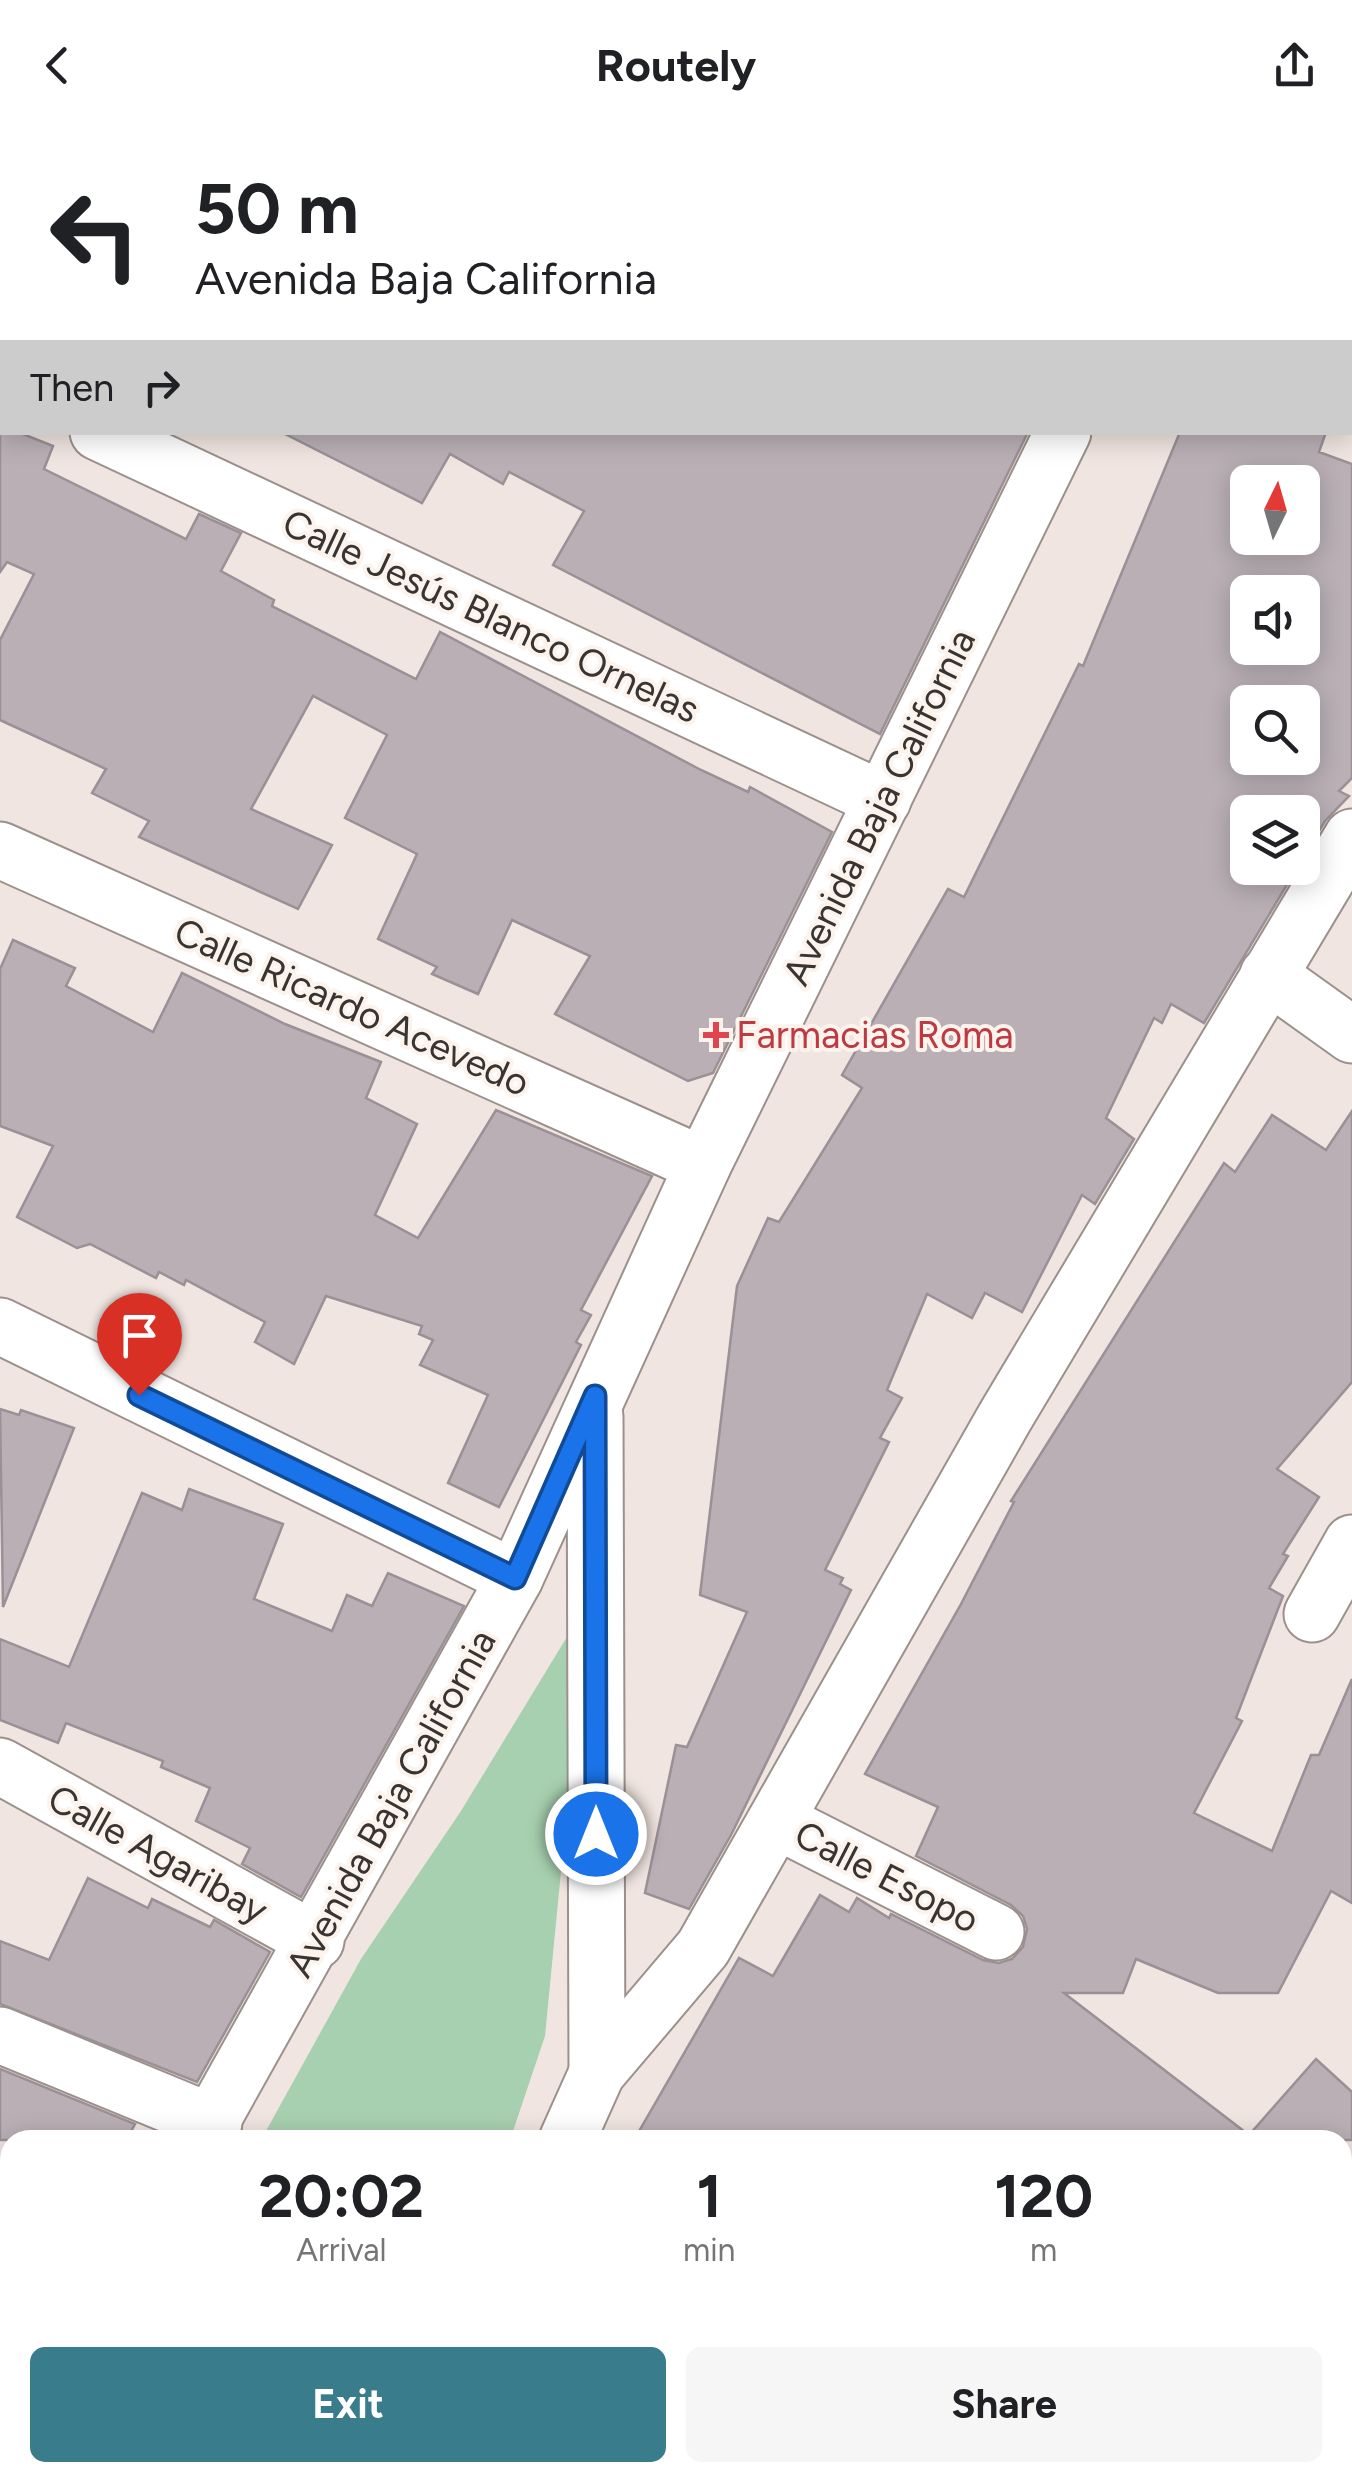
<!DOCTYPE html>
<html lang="en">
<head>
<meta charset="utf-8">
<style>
	body { margin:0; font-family:Figtree,sans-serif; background:#f6f6f6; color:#202124; height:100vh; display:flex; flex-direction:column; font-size:38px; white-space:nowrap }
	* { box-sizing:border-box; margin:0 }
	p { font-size:32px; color:#757577 }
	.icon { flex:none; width:55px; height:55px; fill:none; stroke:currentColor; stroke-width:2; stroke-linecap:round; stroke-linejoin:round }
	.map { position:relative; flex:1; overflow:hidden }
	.details { position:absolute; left:0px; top:2000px; width:1352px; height:352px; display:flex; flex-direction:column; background:#fff; border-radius:30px 30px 0 0; box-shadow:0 5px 25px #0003 }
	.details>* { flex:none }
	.guide { position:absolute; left:0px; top:0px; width:1352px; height:305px; box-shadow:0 5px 25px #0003; background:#fff; color:#202124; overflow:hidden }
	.needle { width:65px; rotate:5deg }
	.buttons { position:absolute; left:1230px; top:335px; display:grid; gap:20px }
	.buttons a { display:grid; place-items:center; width:90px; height:90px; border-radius:15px; background:#fff; box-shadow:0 5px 25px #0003; font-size:50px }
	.pin { position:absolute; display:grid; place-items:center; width:85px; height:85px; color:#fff; margin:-102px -42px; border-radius:50% 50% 50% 0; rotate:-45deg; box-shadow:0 0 10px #0007 }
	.pin .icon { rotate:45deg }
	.me { position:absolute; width:110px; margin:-55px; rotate:0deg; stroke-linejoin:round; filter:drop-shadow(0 0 8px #0008) }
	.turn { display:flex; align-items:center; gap:35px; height:210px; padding:0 30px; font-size:45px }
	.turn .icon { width:130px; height:130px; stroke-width:2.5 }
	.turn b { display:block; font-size:70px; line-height:85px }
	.then { display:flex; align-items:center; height:95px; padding:0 30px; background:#0003; gap:20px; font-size:38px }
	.eta { display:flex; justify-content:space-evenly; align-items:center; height:170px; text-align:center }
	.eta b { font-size:60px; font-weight:700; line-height:70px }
	.primary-button { display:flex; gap:20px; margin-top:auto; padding:20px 30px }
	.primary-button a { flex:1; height:115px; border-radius:15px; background:#397c8c; color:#fff; font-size:40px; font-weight:700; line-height:115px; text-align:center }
	.primary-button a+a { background:#f6f6f6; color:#202124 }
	header { display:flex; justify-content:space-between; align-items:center; height:130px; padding:0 30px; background:#fff; font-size:45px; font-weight:700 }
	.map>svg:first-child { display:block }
	.green { fill:#a7d0b0 }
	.water { fill:#96c7e9; stroke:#7a9bb2; stroke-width:2.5 }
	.building { fill:#b9afb5; stroke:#9a9096; stroke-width:2.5; fill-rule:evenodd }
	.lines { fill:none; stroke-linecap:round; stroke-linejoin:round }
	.minor-casing { stroke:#9b918c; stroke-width:59 }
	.major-casing { stroke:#9b918c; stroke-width:59 }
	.minor { stroke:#fff; stroke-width:55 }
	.major { stroke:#fff; stroke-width:55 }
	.route-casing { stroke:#114b97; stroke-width:25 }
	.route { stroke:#1a73e8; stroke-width:18 }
	.health-dot { fill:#e0444e; stroke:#fdf3ed; stroke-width:4 }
	.labels { text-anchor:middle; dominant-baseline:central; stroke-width:8; stroke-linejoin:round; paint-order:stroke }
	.street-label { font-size:38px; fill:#383432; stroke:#fdf3ed }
	.health-label { font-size:38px; fill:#be3a42; stroke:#fdf3ed; text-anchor:start }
</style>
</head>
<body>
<header><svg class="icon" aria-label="back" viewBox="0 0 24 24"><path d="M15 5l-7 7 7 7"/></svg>Routely<svg class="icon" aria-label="share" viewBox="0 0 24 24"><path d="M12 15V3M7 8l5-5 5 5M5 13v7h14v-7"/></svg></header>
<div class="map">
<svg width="1352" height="2351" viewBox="0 0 1352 2351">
	<rect width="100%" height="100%" fill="#f0e5e0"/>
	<!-- green -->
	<g class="green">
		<polygon points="587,1474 545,1906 510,2010 261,2010 361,1829 461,1681"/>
		<polygon points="10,2286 10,2342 333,2343 327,2351 0,2351 0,2296"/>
	</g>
	<!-- water -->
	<polygon class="water" points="10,2323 10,2342 251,2343 245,2351 0,2351 0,2336"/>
	<!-- building -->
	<g class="building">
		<polygon points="0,295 2,302 18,302 53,316 44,339 186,409 199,384 241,403 221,441 274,470 272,476 416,549 440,502 701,640 748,662 750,657 832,702 713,943 688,951 555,884 590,826 512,790 478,864 432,844 437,837 378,809 417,724 345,688 387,605 313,566 251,679 332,715 298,779 139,707 149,691 92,663 106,639 0,590 0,510 34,444 7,432 0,442"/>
		<polygon points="281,302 1028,302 880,604 553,435 584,381 509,342 503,354 450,324 422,373"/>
		<path d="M1180 302H1326L1319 322 1352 334V648L1339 661 1349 666 1325 691 1302 729V682H1248V738H1297L1204 893 1171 874 1162 893 1154 888 1106 988 1134 1009 1095 1074 1082 1065 1022 1182 985 1163 972 1188 927 1164 887 1260 902 1268 880 1308 889 1312 825 1440 843 1448 840 1454 851 1460 731 1705 689 1779 645 1763 676 1615 687 1617 747 1482 700 1465 737 1156 768 1088 779 1092 862 958 842 945 948 759 964 767 1079 534 1083 536ZM1248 352H1302V408H1248ZM1248 462H1302V518H1248ZM1248 572H1302V628H1248Z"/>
		<polygon points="13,810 75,838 66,856 153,902 182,843 285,894 381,932 366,968 417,994 375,1085 418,1108 496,980 652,1046 581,1180 591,1185 576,1212 581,1215 499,1377 448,1353 488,1265 420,1235 433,1210 419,1204 422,1196 326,1166 294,1234 255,1212 265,1192 186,1150 184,1155 159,1142 156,1148 90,1114 77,1118 17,1087 53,1016 0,996 0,839"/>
		<polygon points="1352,981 1352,1252 1277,1339 1319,1367 1283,1424 1288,1426 1269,1458 1283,1466 1236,1588 1242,1591 1194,1683 1272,1721 1311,1625 1319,1625 1352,1549 1352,1773 1331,1761 1278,1863 1218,1863 1136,1829 1123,1863 1064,1863 1249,2005 1316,1929 1352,1962 1352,2010 634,2010 739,1828 773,1846 820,1765 849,1782 857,1768 889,1788 891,1784 983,1830 999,1833 1012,1829 1023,1817 1027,1799 1023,1786 1011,1775 916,1726 938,1677 865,1644 961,1474 1014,1372 1011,1371 1224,1033 1235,1042 1272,985 1326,1020"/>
		<polygon points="0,1279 19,1285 21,1280 74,1298 3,1477"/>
		<polygon points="189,1359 283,1394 254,1469 332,1501 347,1465 372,1476 388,1443 464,1476 301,1767 242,1734 250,1718 196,1691 210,1658 161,1637 163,1631 66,1593 58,1613 0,1590 0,1509 69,1537 142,1363 182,1380"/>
		<polygon points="88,1748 148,1778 152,1769 210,1797 214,1790 270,1822 197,1952 0,1874 0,1811 49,1830"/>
		<polygon points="0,1939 135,1994 126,2010 0,2010"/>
	</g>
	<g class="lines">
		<!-- minor casing -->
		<g class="minor-casing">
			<g id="minor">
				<polyline points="518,0 524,2"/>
				<polyline points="0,257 2,258"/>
				<polyline points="98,302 883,670"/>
				<polyline points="0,720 703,1035"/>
				<polyline points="1268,845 1352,905"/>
				<polyline points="0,1196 515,1448"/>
				<polyline points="1312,1484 1352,1413"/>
				<polyline points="0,1636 316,1811"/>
				<polyline points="777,1691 996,1802"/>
				<polyline points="0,1905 214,1993"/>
				<polyline points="716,2342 734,2351"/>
				<polyline points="1338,2351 1352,2335"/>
			</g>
		</g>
		<!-- major casing -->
		<g class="major-casing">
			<g id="major">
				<polyline points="1196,2 1197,0"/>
				<polyline points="595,1286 597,1943"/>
				<polyline points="201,2010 515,1448 703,1035 1063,302"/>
				<polyline points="567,2010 597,1943 703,1818 1005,1287 1352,707"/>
				<polyline points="0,2236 10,2226"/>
				<polyline points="382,2351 388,2342"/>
			</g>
		</g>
		<!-- minor -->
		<use href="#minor" class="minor"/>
		<!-- major -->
		<use href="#major" class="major"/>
	</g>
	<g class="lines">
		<!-- route casing -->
		<g class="route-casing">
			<polyline id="route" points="139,1265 515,1448 595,1266 596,1704"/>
		</g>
		<!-- route -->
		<use href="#route" class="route"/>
	</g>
	<!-- markers -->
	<path class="health-dot" d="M711 890h10v10h10v10h-10v10h-10v-10h-10v-10h10z"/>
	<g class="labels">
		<!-- street labels -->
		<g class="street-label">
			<text transform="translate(491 486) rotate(25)">Calle Jesús Blanco Ornelas</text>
			<text transform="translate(879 677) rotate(-64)">Avenida Baja California</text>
			<text transform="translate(352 877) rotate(24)">Calle Ricardo Acevedo</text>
			<text transform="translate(391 1673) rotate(-61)">Avenida Baja California</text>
			<text transform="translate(158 1724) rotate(29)">Calle Agaribay</text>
			<text transform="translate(887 1747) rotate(27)">Calle Esopo</text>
		</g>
		<!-- health labels -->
		<g class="health-label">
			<text x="736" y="905">Farmacias Roma</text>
		</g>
	</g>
</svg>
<div class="buttons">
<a><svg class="needle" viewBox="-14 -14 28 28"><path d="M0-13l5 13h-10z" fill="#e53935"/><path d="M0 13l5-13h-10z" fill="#757577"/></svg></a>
<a><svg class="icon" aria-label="sound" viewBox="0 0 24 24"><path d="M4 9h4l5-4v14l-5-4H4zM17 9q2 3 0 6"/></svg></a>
<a><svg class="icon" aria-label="search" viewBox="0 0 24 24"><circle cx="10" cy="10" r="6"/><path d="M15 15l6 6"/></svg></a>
<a><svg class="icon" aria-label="layers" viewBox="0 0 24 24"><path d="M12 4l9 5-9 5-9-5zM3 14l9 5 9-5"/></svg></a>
</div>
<div class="pin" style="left:139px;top:1265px;background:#d93025"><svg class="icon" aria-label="arrive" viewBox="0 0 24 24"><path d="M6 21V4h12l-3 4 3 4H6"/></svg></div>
<svg class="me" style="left:596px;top:1704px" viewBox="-20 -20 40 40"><circle r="17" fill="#1a73e8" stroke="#fff" stroke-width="3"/><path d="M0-11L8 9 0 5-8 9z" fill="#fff"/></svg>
<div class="guide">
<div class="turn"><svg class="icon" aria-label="left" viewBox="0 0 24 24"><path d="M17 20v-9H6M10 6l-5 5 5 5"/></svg><div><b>50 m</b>Avenida Baja California</div></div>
<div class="then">Then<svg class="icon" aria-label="right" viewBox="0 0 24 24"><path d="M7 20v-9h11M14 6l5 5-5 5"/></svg></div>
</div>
<section class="details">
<div class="eta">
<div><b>20:02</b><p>Arrival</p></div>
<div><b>1</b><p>min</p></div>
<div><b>120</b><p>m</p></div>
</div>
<div class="primary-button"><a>Exit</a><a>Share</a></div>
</section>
</div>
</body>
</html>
